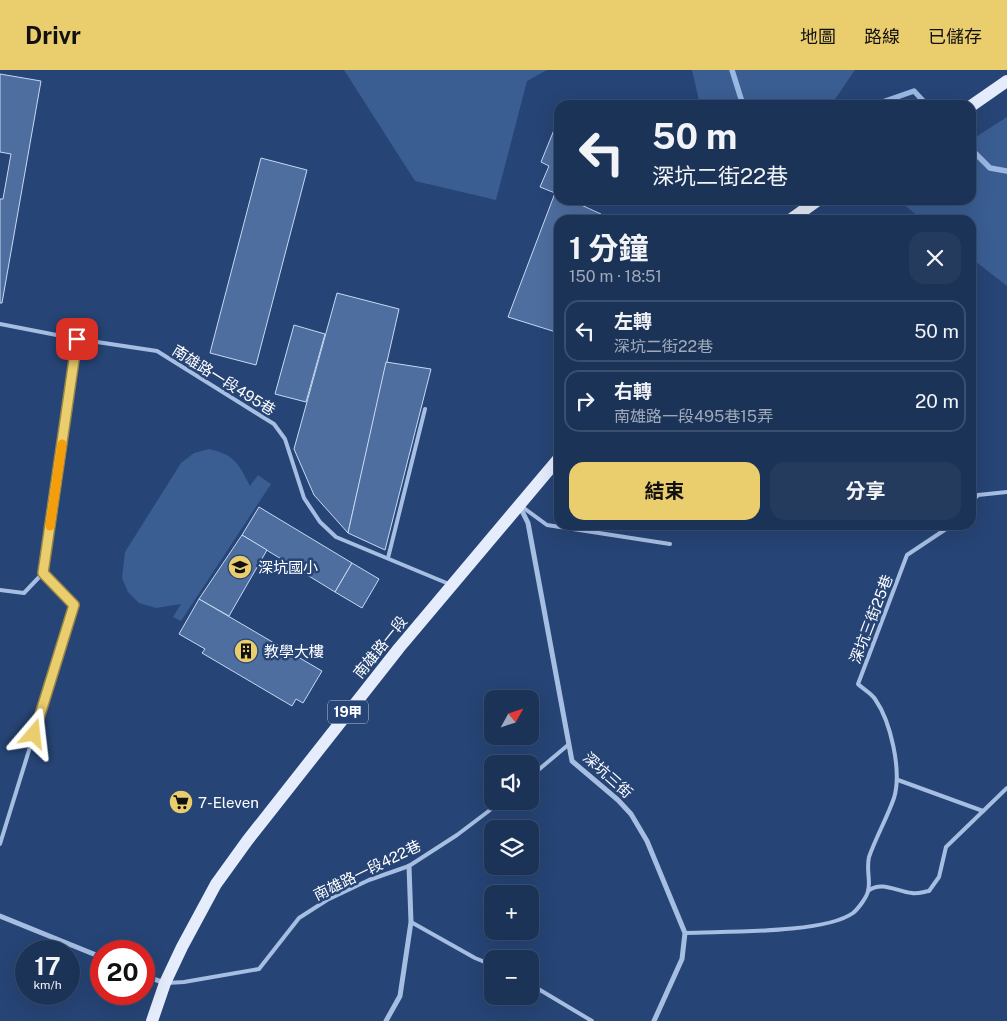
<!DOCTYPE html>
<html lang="zh-TW">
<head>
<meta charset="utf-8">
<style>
	body { margin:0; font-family:"Public Sans","Noto Sans TC",sans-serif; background:#253b5e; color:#f1f3f6; height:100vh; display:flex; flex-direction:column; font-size:19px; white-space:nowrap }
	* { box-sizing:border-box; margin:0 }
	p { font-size:16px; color:#a0aaba }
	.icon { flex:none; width:28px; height:28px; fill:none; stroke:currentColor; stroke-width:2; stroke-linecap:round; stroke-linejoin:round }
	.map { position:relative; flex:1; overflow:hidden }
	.sheet { position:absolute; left:554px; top:145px; width:422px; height:315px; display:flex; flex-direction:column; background:#1c3358; border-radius:15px; box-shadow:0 5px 20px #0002,0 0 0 1px #3a4e6e }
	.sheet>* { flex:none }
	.top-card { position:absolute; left:554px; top:30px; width:422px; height:105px; border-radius:15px; box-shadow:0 5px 20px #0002,0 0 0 1px #3a4e6e; background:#1c3358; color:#f1f3f6; overflow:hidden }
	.needle { width:32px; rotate:50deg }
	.controls { position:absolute; left:484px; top:620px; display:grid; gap:10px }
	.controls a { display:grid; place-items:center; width:55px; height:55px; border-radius:10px; background:#1c3358; box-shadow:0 5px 20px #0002,0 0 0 1px #3a4e6e; font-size:25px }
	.speed { position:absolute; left:15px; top:870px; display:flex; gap:10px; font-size:25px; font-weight:700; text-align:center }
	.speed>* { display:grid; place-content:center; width:65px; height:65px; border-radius:50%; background:#1c3358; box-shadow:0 5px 20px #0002,0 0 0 1px #3a4e6e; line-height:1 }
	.speed small { font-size:12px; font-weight:400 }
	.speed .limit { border:8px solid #d22; background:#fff; color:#111 }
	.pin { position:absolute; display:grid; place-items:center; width:42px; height:42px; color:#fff; margin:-21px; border-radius:10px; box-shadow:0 2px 8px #0006 }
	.me { position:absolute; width:55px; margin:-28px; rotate:17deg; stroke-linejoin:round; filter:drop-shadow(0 0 4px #0008) }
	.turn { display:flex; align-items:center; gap:18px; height:105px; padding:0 15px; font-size:22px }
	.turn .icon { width:65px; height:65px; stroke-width:2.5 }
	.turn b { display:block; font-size:35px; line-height:42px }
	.round { display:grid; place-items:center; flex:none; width:52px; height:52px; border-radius:15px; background:#253b5e }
	.summary { display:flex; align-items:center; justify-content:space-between; height:85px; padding:0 15px }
	h1 { font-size:30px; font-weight:700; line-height:38px }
	.button { display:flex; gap:10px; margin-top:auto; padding:10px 15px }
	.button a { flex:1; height:58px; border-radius:15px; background:#eacd6c; color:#111; font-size:20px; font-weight:700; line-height:58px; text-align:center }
	.button a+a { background:#253b5e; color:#f1f3f6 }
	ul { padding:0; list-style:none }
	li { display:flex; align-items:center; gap:15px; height:62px; margin:0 10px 8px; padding:0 5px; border:2px solid #3a4e6e; border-radius:15px }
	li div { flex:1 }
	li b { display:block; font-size:19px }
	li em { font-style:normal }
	header { display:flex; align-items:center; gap:30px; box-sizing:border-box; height:70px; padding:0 25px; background:#eacd6c; color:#111 }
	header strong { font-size:24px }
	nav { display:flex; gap:28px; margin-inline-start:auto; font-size:18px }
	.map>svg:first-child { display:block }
	.green { fill:#3a5d92 }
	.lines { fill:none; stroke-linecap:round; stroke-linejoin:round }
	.stream { stroke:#9bb8e2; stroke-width:5.5 }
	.building { fill:#4e6e9f; stroke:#c8d9f2 }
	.lane { stroke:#a6bee2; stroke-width:4 }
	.street { stroke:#a6bee2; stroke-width:5 }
	.primary { stroke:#e5ecfb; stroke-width:12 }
	.route-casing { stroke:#988546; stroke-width:12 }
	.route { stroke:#eacd6c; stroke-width:9 }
	.slow { stroke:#f59e0b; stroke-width:9 }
	.labels { text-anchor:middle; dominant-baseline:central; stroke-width:5; stroke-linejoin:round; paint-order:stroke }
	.shield { fill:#264475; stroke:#bec7d6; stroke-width:1 }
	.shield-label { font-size:14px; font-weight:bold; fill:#fff }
	.street-label { font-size:15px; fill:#fff; stroke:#264475 }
	.poi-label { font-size:15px; fill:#fff; stroke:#264475; text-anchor:start }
</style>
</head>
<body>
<header>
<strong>Drivr</strong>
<nav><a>地圖</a><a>路線</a><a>已儲存</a></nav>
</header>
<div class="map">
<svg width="1007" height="951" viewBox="0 0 1007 951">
	<rect width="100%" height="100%" fill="#264475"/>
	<!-- green -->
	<g class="green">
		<polygon points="344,0 547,0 527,11 496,130 415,111"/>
		<polygon points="692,0 855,0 831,35 700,35"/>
		<polygon points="1007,47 1007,216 971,188 971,150 923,150 898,130 971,130 971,70"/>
		<path d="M209 379C235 385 238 393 250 416L258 405 271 414 181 551 173 547 181 534 156 538 139 533 128 522 122 508 125 482 181 393 194 383Z"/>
	</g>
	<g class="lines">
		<!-- stream -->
		<g class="stream">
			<polyline points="732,0 743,35"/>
			<polyline points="874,35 914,21 927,35"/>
			<polyline points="971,79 990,98 1007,101"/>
		</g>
	</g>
	<!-- building -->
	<g class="building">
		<polygon points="0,4 41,11 2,233 0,233 0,129 3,129 11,84 0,82"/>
		<polygon points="554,60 559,62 559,130 581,130 579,134 601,144 598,150 559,150 559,263 508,247 555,123 540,117 549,96 541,92"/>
		<polygon points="261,88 307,100 256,295 210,283"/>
		<polygon points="337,223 399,239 348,463 314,425 294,379"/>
		<polygon points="294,255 325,264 306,332 275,324"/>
		<polygon points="386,292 431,299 385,480 348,463"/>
		<polygon points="259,437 352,493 335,522 242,465"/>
		<polygon points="242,465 267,480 229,546 199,529"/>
		<polygon points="352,493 379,509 362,538 335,522"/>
		<polygon points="199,529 322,601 303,633 296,629 292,636 202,583 205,579 179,564"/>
	</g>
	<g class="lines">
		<!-- lane -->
		<g class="lane">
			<polyline points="0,254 77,269 157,281 274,354 285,369 304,428 320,452 336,467 449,514"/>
			<polyline points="971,433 978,425 1007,422"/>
			<polyline points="521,436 547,455 670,474"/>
			<polyline points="388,488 425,339"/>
			<polyline points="43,503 77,269"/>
			<polyline points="0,520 24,523 43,503"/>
			<polyline points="530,707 568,675"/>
			<polyline points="898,710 983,741"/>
			<polyline points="0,774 74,535 43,503"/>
			<path d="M868 821C882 810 897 822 912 823 917 824 923 822 929 821L939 807 946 777 1007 718"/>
			<polyline points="411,852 475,888 492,895"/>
			<path d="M685 863C724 861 824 864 853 843 858 839 867 827 868 821 871 812 866 800 869 787 876 767 887 748 894 728 902 701 891 652 875 629 871 623 863 619 858 614L907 485 952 455"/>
			<polyline points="167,913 184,912 259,899 299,848 327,830 369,810 409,796 457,765 502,731"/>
			<polyline points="530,914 592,951"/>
		</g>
		<!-- street -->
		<g class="street">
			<polyline points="520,437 528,453 572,691 618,730 631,744 647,771 685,863 682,889 654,951"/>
			<polyline points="0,846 101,887"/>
			<polyline points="144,905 164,913"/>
			<polyline points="386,951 400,926 411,852 409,796"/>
		</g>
		<!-- primary -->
		<g class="primary">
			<polyline points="971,36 1007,11"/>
			<polyline points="790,150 818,130"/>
			<polyline points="152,951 165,913 182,877 216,814 247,771 399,578 559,388"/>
		</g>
	</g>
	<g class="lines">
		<!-- route casing -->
		<g class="route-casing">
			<polyline id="route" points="34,664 74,535 43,503 77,269"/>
		</g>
		<!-- route -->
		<use href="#route" class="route"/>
		<!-- slow -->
		<polyline class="slow" points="50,456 62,374"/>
	</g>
	<!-- icons -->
	<defs>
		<g id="school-disc" transform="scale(1.25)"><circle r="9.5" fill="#eacd6c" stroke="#264475"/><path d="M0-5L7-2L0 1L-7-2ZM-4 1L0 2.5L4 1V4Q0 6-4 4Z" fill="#111"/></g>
		<g id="building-disc" transform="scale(1.25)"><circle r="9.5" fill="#eacd6c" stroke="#264475"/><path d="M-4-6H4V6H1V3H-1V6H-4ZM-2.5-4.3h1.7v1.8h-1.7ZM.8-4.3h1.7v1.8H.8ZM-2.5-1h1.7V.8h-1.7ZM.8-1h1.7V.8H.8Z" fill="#111"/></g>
		<g id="supermarket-disc" transform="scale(1.25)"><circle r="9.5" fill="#eacd6c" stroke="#264475"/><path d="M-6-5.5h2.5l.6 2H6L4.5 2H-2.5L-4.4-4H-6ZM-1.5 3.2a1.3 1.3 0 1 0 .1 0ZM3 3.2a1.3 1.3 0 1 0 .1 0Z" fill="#111"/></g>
	</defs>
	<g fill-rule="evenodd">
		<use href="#school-disc" x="240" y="497"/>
		<use href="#building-disc" x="246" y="581"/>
		<use href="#supermarket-disc" x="181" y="732"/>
	</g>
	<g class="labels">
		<!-- shield labels -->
		<rect class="shield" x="328" y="630.5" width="40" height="23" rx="4"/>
		<g class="shield-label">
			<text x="348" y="642">19甲</text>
		</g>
		<!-- street labels -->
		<g class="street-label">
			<text transform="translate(224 310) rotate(32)">南雄路一段495巷</text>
			<text transform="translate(871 549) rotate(-69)">深坑三街25巷</text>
			<text transform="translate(380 577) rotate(-51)">南雄路一段</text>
			<text transform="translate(608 705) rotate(42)">深坑三街</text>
			<text transform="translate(367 800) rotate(-26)">南雄路一段422巷</text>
		</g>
		<!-- poi labels -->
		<g class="poi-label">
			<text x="258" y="497">深坑國小</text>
			<text x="264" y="581">教學大樓</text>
			<text x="198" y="732">7-Eleven</text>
		</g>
	</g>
</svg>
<div class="controls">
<a><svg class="needle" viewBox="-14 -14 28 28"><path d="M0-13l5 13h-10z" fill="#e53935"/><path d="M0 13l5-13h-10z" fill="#a0aaba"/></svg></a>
<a><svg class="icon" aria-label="sound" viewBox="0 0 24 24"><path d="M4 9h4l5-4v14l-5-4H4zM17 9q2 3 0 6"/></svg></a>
<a><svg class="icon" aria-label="layers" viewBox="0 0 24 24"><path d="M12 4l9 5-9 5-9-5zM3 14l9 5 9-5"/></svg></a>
<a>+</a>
<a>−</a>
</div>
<div class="speed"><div>17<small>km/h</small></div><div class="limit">20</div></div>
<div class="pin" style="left:77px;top:269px;background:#d93025"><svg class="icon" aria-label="arrive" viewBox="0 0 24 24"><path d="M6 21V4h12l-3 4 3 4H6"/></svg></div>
<svg class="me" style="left:34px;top:664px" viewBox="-20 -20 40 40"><path d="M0-17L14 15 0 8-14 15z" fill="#eacd6c" stroke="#fff" stroke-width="4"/></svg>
<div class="top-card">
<div class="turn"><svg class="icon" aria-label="left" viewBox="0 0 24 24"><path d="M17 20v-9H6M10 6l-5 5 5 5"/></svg><div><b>50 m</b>深坑二街22巷</div></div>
</div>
<section class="sheet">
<div class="summary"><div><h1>1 分鐘</h1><p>150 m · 18:51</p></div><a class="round"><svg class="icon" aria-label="close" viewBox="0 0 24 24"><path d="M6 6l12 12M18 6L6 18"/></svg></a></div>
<ul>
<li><svg class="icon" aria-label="left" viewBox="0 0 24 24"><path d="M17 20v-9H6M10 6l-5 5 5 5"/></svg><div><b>左轉</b><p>深坑二街22巷</p></div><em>50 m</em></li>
<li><svg class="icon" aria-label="right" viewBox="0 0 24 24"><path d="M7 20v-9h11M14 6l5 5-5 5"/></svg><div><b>右轉</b><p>南雄路一段495巷15弄</p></div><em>20 m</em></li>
</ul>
<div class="button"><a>結束</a><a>分享</a></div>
</section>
</div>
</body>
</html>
